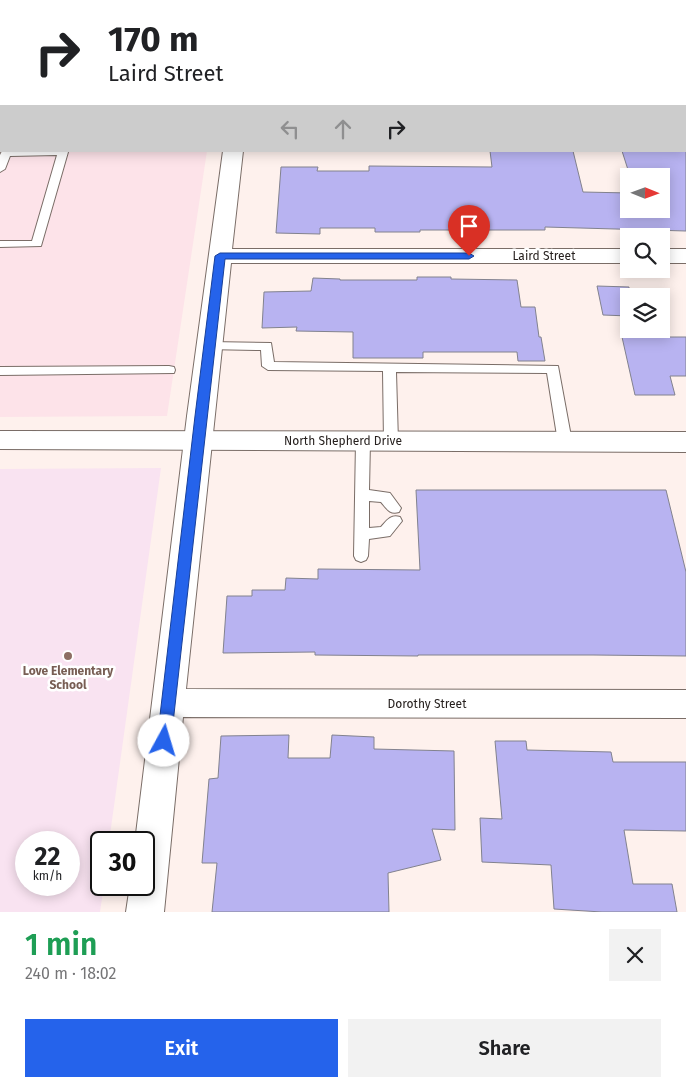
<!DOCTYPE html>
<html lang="en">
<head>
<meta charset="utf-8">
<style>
	body { margin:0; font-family:"Fira Sans",sans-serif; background:#f2f2f2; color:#202124; height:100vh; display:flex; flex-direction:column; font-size:19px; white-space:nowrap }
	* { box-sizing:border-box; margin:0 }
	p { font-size:16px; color:#757577 }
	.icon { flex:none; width:28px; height:28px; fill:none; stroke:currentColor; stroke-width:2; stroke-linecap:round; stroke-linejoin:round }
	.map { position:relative; height:912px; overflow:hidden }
	.sheet { display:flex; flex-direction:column; background:#fff; flex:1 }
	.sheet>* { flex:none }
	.banner { position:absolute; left:0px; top:0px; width:686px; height:152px; box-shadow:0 2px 12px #0003; background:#fff; color:#202124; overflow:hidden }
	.needle { width:32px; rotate:91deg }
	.buttons { position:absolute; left:620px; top:168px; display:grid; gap:10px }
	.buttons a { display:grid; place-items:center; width:50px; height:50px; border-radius:0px; background:#fff; box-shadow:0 2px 12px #0003; font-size:25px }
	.speed { position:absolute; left:15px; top:831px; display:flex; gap:10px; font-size:25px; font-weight:700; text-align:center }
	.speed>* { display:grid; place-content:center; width:65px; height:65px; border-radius:50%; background:#fff; box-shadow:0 2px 12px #0003; line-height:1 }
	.speed small { font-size:12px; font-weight:400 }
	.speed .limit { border:2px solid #111; border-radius:8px; background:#fff; color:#111 }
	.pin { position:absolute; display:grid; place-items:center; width:42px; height:42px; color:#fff; margin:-51px -21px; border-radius:50% 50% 50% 0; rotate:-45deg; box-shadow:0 0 5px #0007 }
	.pin .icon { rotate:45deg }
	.me { position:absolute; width:55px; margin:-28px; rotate:6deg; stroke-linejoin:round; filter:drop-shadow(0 0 4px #0008) }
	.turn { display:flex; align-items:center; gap:18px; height:105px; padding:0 25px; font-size:22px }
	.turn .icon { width:65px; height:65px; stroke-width:2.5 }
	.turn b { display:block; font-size:35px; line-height:42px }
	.lanes { display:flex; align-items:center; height:48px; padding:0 25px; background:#0003; justify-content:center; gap:25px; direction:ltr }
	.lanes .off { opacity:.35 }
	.round { display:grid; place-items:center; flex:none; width:52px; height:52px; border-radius:0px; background:#f2f2f2 }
	.overview { display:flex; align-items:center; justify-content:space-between; height:85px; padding:0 25px }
	h1 { font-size:30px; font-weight:600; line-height:38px; color:#1e9e55 }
	.primary-button { display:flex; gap:10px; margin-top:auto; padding:10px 25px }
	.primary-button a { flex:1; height:58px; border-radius:0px; background:#2563eb; color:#fff; font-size:20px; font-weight:600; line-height:58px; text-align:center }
	.primary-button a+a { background:#f2f2f2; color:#202124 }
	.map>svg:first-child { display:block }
	.commercial { fill:#fde3e9 }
	.education { fill:#f9e3f1; fill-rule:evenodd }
	.building { fill:#b8b3f1; stroke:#82828e }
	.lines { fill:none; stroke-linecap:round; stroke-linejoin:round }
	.service-casing { stroke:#7a6d67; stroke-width:2 }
	.minor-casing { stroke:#7a6d67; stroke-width:2 }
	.primary-casing { stroke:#7a6d67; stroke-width:2 }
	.service { fill:#fff; fill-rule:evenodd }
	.minor { fill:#fff; fill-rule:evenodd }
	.primary { fill:#fff; fill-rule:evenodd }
	.route { fill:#2563eb; stroke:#184099 }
	.education-dot { fill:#8d6e63; stroke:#fff; stroke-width:2 }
	.labels { text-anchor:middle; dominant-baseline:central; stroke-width:5; stroke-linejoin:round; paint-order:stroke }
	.street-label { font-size:12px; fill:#26201e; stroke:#fff }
	.education-label { font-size:12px; font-weight:bold; fill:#785e54; stroke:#fff }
</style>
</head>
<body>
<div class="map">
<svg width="686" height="912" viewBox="0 0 686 912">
	<rect width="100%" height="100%" fill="#fef1ed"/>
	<!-- commercial -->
	<polygon class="commercial" points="0,135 1,151 207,151 167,416 0,417"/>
	<!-- education -->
	<path class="education" d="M161 468 109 842H101V885H104L100 912H0V469ZM26 842H69V885H26Z"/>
	<!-- building -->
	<g class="building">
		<polygon points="490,151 573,151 583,192 629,193 629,209 661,209 661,176 630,176 622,151 686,151 686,231 545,227 545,230 420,230 420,232 375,232 375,228 320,228 320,234 276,233 281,167 318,167 317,171 369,171 369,166 492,167"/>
		<polygon points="417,277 451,277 451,279 517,280 521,307 535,307 539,337 541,337 545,361 518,361 517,352 423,352 423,358 353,358 353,332 296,331 297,327 262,328 264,292 311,291 313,278 340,279 340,280 417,280"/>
		<polygon points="597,286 629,287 629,316 603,315"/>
		<polygon points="622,337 686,337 686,376 670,376 675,395 635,395"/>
		<polygon points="416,490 666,490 686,572 686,656 593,655 418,655 418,656 315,655 315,652 223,653 227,596 252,596 252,590 285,590 286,578 318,579 318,569 420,570"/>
		<polygon points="289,735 288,758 330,758 332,735 374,737 374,749 454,751 455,830 432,829 441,860 388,873 389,912 212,912 217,863 202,863 209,779 218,778 221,736"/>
		<polygon points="495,741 526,741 527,750 611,752 613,762 686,762 686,831 624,830 633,884 672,884 677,912 602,912 554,909 551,865 482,862 480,818 502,819"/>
	</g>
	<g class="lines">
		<!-- service casing -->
		<g class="service-casing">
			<g id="service">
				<polygon points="2,151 68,152 41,246 0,247 0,241 32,241 57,155 10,156 5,169 0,172 0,155"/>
				<polygon points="209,342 271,343 274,362 558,366 572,442 570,445 560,445 558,442 547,373 396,372 398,442 396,445 386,445 384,442 383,371 268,370 262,366 261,350 205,349 203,346"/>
				<polygon points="169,366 174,367 175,370 174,373 0,375 0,367"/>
				<path d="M363 436 368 438 370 441 369 490 390 493 401 508 399 512C390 515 387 509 381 502L369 501V528L381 527C387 520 391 514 400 517L402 521 390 536 369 539 368 556 366 560 361 562 356 560 354 556 356 441 358 438Z"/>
			</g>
		</g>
		<!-- minor casing -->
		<g class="minor-casing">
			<g id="minor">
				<rect x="242" y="0" width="18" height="1"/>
				<rect x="685" y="15" width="1" height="10"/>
				<polygon points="223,151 243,151 232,249 629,249 629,263 231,263 186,689 686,690 686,718 183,717 164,912 126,912 130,885 144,885 144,842 135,842 187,416"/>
				<rect x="661" y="249" width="25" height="14"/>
			</g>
		</g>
		<!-- primary casing -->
		<g class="primary-casing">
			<g id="primary">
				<rect x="0" y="115" width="1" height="12"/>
				<rect x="685" y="115" width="1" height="12"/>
				<polygon points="0,431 686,432 686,452 0,449"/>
			</g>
		</g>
		<!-- service -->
		<use href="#service" class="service"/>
		<!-- minor -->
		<use href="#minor" class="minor"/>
		<!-- primary -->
		<use href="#primary" class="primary"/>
	</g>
	<!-- route -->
	<polygon class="route" points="220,253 469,253 474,256 469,259 225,259 171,741 169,745 164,747 159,745 157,741 195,416 215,256"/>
	<!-- markers -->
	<circle class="education-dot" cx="68" cy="656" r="5"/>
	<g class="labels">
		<!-- street labels -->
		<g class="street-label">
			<text x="544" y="256">Laird Street</text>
			<text x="343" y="441">North Shepherd Drive</text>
			<text x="427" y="704">Dorothy Street</text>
		</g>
		<!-- education labels -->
		<g class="education-label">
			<text x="68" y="671">Love Elementary<tspan x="68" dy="14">School</tspan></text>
		</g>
	</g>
</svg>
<div class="buttons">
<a><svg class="needle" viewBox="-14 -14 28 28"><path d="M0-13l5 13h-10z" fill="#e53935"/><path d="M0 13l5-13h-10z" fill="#757577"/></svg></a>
<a><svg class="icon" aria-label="search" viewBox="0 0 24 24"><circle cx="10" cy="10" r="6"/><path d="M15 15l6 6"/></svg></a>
<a><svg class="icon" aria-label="layers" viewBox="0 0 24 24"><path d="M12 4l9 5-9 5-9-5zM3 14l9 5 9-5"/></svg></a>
</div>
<div class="speed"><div>22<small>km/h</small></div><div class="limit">30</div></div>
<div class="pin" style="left:469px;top:256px;background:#d93025"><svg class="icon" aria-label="arrive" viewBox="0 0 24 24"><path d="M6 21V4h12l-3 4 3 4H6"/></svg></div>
<svg class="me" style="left:164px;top:741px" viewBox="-20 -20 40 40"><circle r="19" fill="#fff"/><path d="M0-13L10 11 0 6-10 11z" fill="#2563eb"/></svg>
<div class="banner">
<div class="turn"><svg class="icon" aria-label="right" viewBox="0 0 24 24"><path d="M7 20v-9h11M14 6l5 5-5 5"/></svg><div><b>170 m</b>Laird Street</div></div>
<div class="lanes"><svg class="icon off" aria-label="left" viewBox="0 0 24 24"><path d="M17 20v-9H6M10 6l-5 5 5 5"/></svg><svg class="icon off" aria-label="ahead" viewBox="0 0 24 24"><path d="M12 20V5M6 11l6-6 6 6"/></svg><svg class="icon" aria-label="right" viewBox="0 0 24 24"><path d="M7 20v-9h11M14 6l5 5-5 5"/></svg></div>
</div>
</div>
<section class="sheet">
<div class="overview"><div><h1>1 min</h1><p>240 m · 18:02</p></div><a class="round"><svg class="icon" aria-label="close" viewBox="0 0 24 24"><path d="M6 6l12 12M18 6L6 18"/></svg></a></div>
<div class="primary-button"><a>Exit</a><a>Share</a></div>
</section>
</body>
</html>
